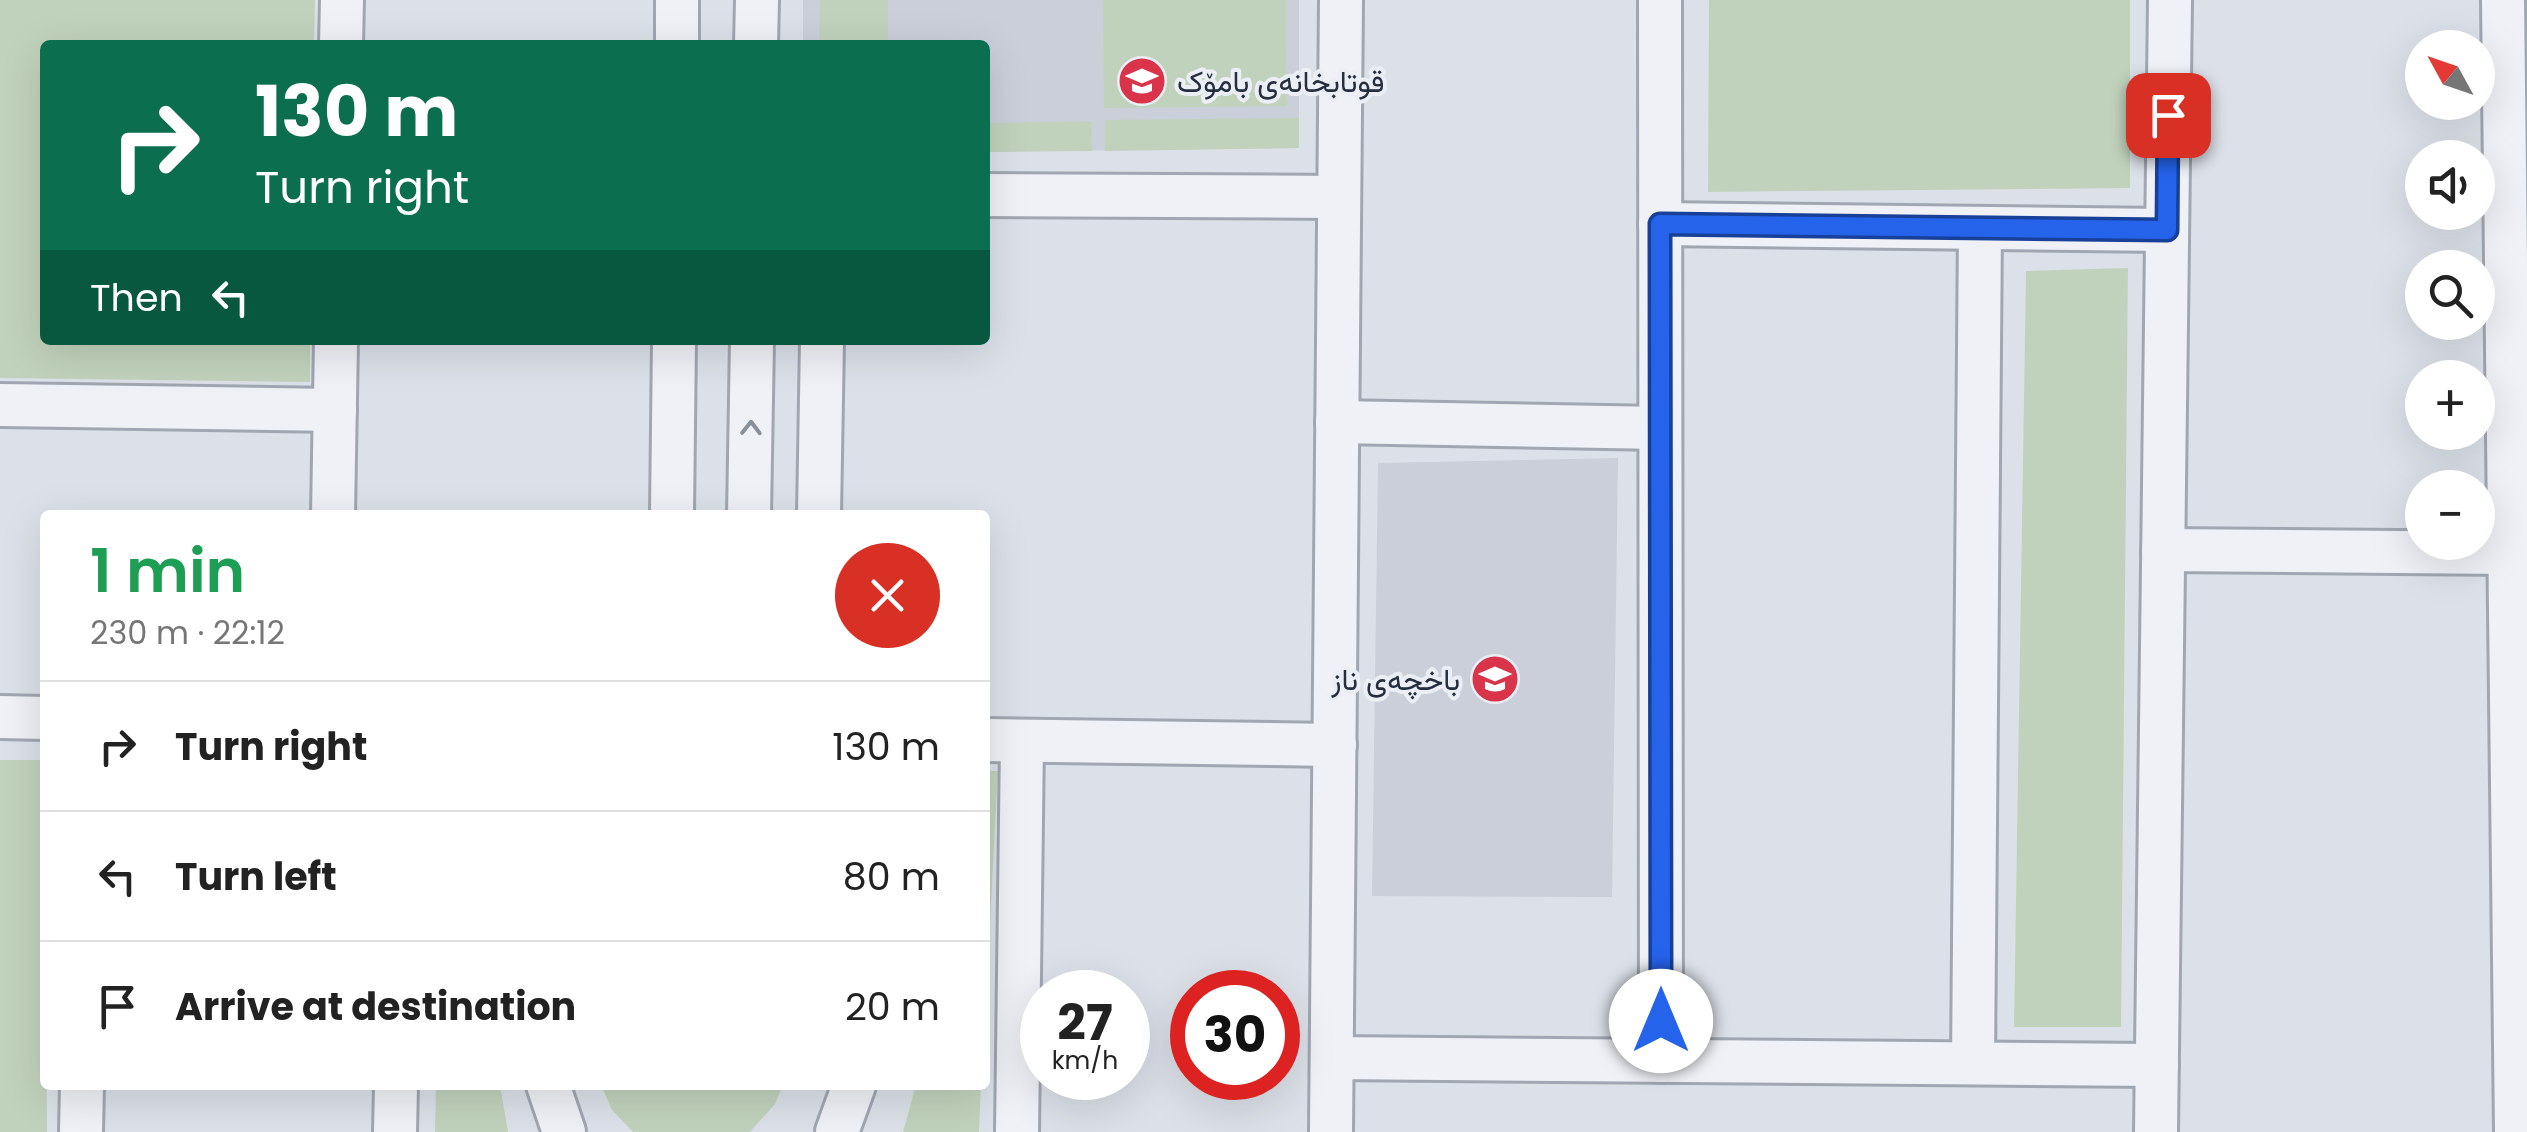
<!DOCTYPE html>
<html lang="en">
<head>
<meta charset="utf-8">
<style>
	body { margin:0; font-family:Poppins,Vazirmatn,sans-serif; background:#f6f6f6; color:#222; height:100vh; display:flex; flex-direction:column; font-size:38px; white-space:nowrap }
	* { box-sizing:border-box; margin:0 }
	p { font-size:32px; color:#767676 }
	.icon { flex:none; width:55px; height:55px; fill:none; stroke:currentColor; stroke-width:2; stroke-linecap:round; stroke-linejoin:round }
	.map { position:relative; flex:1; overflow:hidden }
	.side { position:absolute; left:40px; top:510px; width:950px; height:580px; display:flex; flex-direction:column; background:#fff; border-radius:10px; box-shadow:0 10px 40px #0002 }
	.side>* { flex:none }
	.top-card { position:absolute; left:40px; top:40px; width:950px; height:305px; border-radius:10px; box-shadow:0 10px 40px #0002; background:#0b6e4f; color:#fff; overflow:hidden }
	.needle { width:65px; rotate:310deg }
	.tools { position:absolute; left:2405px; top:30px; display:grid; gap:20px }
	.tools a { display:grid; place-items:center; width:90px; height:90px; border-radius:50%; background:#fff; box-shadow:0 10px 40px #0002; font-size:50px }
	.speed { position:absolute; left:1020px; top:970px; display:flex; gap:20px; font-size:50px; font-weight:700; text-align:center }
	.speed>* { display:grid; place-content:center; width:130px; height:130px; border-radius:50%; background:#fff; box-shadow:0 10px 40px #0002; line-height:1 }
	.speed small { font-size:25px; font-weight:400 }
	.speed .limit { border:15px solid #d22; background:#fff; color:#111 }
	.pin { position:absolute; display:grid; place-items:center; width:85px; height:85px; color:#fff; margin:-42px; border-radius:20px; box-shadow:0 5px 15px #0006 }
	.me { position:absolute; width:110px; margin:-55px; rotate:0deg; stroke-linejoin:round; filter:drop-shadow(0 0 8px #0008) }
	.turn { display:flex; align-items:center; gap:35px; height:210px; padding:0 50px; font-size:45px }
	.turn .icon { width:130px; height:130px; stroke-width:2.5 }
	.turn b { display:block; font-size:70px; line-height:85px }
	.then { display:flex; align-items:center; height:95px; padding:0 50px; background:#0003; gap:20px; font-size:38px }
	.round { display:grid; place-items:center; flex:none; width:105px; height:105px; border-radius:52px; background:#f6f6f6 }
	.head { display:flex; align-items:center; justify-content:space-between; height:170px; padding:0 50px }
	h1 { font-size:60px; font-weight:600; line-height:75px; color:#1e9e55 }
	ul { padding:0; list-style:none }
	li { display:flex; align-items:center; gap:30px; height:130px; padding:0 50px; border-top:2px solid #e0e0e0 }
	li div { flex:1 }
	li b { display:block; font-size:38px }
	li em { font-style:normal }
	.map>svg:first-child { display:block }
	.built { fill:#cacfda }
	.green { fill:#c1d2bc }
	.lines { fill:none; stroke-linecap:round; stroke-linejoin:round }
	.minor-casing { stroke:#a1a7b2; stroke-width:48 }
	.minor { stroke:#eff1f6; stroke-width:42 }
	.oneway { stroke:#8a909a }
	.route-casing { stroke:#184099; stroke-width:25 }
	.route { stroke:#2563eb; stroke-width:18 }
	.labels { text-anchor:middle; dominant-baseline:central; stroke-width:8; stroke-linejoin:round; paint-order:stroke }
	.poi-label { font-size:30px; fill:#242e3f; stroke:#ebeff5; text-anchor:start }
</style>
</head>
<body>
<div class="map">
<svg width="2527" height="1132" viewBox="0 0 2527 1132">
	<rect width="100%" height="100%" fill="#dce0e8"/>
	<!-- built -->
	<g class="built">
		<polygon points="803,0 1299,0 1299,148 985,152 985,45 803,45"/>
		<polygon points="1618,458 1612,897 1372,896 1378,463"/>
	</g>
	<!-- green -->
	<g class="green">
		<polygon points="0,0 315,0 314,45 45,45 45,340 310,340 310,382 0,378"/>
		<polygon points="820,0 888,0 888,45 819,45"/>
		<polygon points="1103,0 1286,0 1287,106 1104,108"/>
		<polygon points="1709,0 2130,0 2130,188 1708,192"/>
		<polygon points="1299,118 1299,148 1105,151 1105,120"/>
		<polygon points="1091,121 1092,151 985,152 985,123"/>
		<polygon points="2128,268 2121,1027 2014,1027 2026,271"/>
		<polygon points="0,760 45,760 47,1132 0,1132"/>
		<polygon points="985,771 998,771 985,1018"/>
		<polygon points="436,1085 500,1085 508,1132 435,1132"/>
		<polygon points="601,1085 783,1085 775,1104 750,1132 633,1132 612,1110"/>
		<polygon points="916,1085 981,1085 979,1132 903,1132"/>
	</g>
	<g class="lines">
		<!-- minor casing -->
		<g class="minor-casing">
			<g id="minor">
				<polyline points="1660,0 1661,1061"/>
				<polyline points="2503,0 2516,1132"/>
				<polyline points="341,45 342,0"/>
				<polyline points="677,45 677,0"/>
				<polyline points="756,45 757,0"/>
				<polyline points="985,195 1339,197"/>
				<polyline points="1660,224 2167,230"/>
				<polyline points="0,405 335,410"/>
				<polyline points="1337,422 1660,428"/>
				<polyline points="333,515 336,340"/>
				<polyline points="672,515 674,340"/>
				<polyline points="749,515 752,340"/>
				<polyline points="819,515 822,340"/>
				<polyline points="2163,550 2510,553"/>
				<polyline points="0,717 45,718"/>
				<polyline points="985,740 1335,745"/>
				<polyline points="1332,1058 2157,1065"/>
				<polyline points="1973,1063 1980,228"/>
				<polyline points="548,1085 564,1132"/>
				<polyline points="81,1132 82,1085"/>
				<polyline points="395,1132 396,1085"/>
				<polyline points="837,1132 854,1085"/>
				<polyline points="1017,1132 1022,741"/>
				<polyline points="1331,1132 1341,0"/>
				<polyline points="2156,1132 2170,0"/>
			</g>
		</g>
		<!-- minor -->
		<use href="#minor" class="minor"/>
	</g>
	<!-- one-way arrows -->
	<defs><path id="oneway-chevron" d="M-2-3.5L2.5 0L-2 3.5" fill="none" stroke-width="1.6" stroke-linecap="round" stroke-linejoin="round" transform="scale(2.5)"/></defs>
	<use class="oneway" href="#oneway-chevron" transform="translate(751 428) rotate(-89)"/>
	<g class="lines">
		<!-- route casing -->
		<g class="route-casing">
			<polyline id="route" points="1661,1021 1660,224 2167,230 2168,115"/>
		</g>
		<!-- route -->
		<use href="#route" class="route"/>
	</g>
	<!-- icons -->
	<defs>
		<g id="school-disc" transform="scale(2.5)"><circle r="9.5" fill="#d9344a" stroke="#ebeff5"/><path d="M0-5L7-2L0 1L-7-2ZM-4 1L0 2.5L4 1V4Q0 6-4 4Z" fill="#fff"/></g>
	</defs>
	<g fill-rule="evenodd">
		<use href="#school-disc" x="1142" y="81"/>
		<use href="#school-disc" x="1495" y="679"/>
	</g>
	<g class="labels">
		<!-- poi labels -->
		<g class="poi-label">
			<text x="1177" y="81">قوتابخانەی بامۆک</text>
			<text x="1460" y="679" text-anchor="end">باخچەی ناز</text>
		</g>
	</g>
</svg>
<div class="tools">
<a><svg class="needle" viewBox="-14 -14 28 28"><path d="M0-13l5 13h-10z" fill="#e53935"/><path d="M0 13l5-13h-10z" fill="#767676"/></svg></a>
<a><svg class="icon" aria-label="sound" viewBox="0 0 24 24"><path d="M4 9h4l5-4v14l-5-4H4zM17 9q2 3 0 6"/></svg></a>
<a><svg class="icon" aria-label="search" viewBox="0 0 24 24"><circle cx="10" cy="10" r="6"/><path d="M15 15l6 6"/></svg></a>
<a>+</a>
<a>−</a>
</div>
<div class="speed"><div>27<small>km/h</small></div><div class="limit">30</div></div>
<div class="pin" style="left:2168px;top:115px;background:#d93025"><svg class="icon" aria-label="arrive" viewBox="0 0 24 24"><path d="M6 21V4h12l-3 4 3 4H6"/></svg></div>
<svg class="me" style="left:1661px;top:1021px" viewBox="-20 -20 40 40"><circle r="19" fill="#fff"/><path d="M0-13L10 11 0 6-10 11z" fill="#2563eb"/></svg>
<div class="top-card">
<div class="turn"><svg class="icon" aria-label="right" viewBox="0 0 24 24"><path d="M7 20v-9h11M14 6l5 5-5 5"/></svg><div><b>130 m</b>Turn right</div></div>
<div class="then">Then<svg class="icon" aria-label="left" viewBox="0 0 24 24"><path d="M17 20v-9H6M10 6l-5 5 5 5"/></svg></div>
</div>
<section class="side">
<div class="head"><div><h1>1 min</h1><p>230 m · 22:12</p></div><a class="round" style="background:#d93025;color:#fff"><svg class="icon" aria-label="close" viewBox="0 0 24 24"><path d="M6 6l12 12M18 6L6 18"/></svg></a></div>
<ul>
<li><svg class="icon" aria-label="right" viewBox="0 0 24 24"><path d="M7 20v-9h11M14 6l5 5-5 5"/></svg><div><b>Turn right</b></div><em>130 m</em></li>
<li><svg class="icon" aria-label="left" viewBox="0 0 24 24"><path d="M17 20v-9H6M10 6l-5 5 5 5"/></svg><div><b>Turn left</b></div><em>80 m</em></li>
<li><svg class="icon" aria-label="arrive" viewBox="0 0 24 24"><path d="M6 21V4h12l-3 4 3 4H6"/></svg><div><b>Arrive at destination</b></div><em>20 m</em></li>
</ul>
</section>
</div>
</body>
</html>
